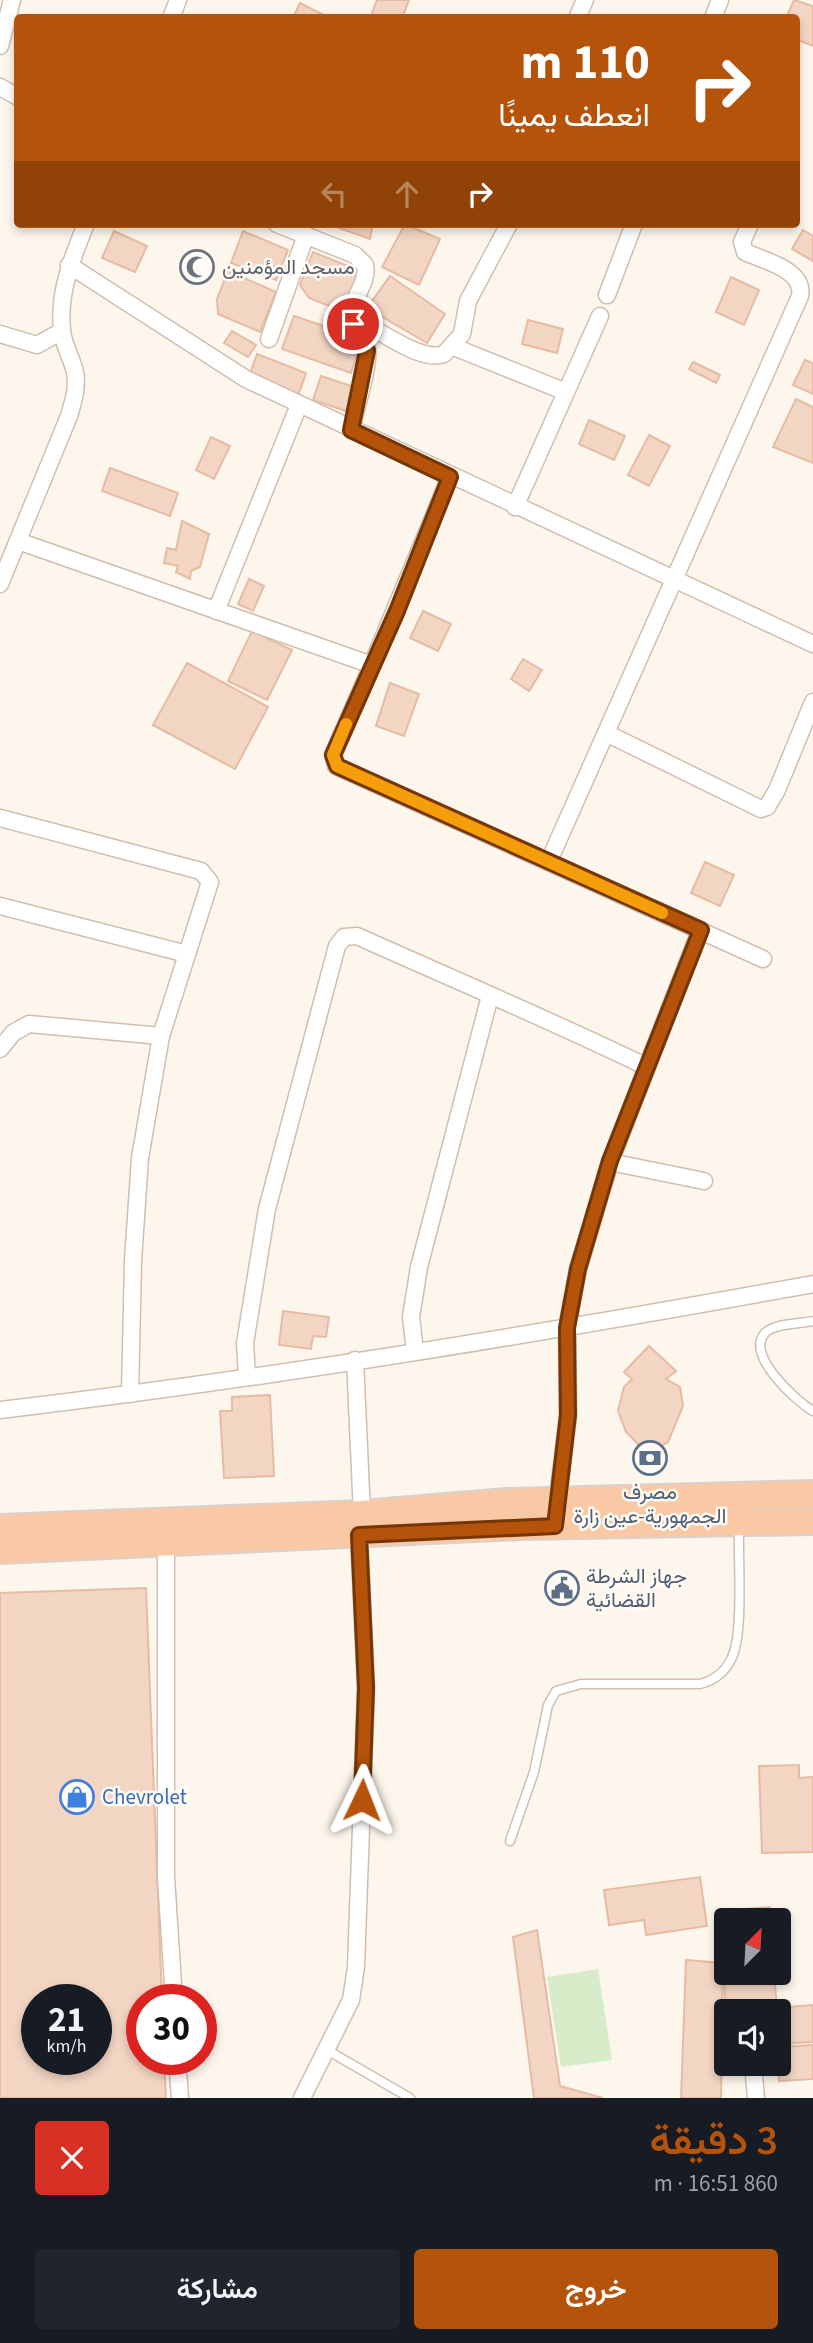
<!DOCTYPE html>
<html lang="ar">
<head>
<meta charset="utf-8">
<style>
	body { margin:0; font-family:"Source Sans 3",Vazirmatn,sans-serif; background:#20242c; color:#f1f3f6; direction:rtl; height:100vh; display:flex; flex-direction:column; font-size:26px; white-space:nowrap }
	* { box-sizing:border-box; margin:0 }
	p { font-size:23px; color:#9ea1a6 }
	.icon { flex:none; width:38px; height:38px; fill:none; stroke:currentColor; stroke-width:2; stroke-linecap:round; stroke-linejoin:round }
	.map { position:relative; height:2098px; overflow:hidden; direction:ltr }
	.drawer { display:flex; flex-direction:column; background:#171b24; flex:1 }
	.drawer>* { flex:none }
	.banner { position:absolute; left:14px; top:14px; width:786px; height:214px; border-radius:7px; box-shadow:0 4px 10px #0003; direction:rtl; background:#b45309; color:#fff; overflow:hidden }
	.needle { width:46px; rotate:24deg }
	.controls { position:absolute; left:714px; top:1908px; display:grid; gap:14px }
	.controls a { display:grid; place-items:center; width:77px; height:77px; border-radius:7px; background:#171b24; box-shadow:0 4px 10px #0003; font-size:35px }
	.speed { position:absolute; left:21px; top:1984px; display:flex; gap:14px; font-size:35px; font-weight:700; text-align:center }
	.speed>* { display:grid; place-content:center; width:91px; height:91px; border-radius:50%; background:#171b24; box-shadow:0 4px 10px #0003; line-height:1 }
	.speed small { font-size:18px; font-weight:400 }
	.speed .limit { border:10px solid #d22; background:#fff; color:#111 }
	.pin { position:absolute; display:grid; place-items:center; width:60px; height:60px; color:#fff; margin:-30px; border:4px solid #fff; border-radius:50%; box-shadow:0 2px 7px #0007 }
	.me { position:absolute; width:77px; margin:-38px; rotate:2deg; stroke-linejoin:round; filter:drop-shadow(0 0 5px #0008) }
	.turn { display:flex; align-items:center; gap:24px; height:147px; padding:0 35px; font-size:32px }
	.turn .icon { width:91px; height:91px; stroke-width:2.5 }
	.turn b { display:block; font-size:49px; line-height:60px }
	.lanes { display:flex; align-items:center; height:66px; padding:0 35px; background:#0003; justify-content:center; gap:35px; direction:ltr }
	.lanes .off { opacity:.35 }
	.round { display:grid; place-items:center; flex:none; width:74px; height:74px; border-radius:7px; background:#20242c }
	.summary { display:flex; align-items:center; justify-content:space-between; height:119px; padding:0 35px }
	h1 { font-size:42px; font-weight:600; line-height:52px; color:#b45309 }
	.primary-button { display:flex; gap:14px; margin-top:auto; padding:14px 35px }
	.primary-button a { flex:1; height:80px; border-radius:7px; background:#b45309; color:#fff; font-size:28px; font-weight:600; line-height:80px; text-align:center }
	.primary-button a+a { background:#20242c; color:#f1f3f6 }
	.map>svg:first-child { display:block }
	.green { fill:#d8ecc9 }
	.building { fill:#f3d5c3; stroke:#e6bba3; stroke-width:2; fill-rule:evenodd }
	.lines { fill:none; stroke-linecap:round; stroke-linejoin:round }
	.service-casing { stroke:#d1beb0; stroke-width:11 }
	.minor-casing { stroke:#d1beb0; stroke-width:19 }
	.trunk-casing { stroke:#dad1cd; stroke-width:30 }
	.service { stroke:#fff; stroke-width:8 }
	.minor { stroke:#fff; stroke-width:16 }
	.trunk { stroke:#f9c8a4; stroke-width:26 }
	.route-casing { stroke:#753606; stroke-width:18 }
	.route { stroke:#b45309; stroke-width:12 }
	.slow { stroke:#f59e0b; stroke-width:12 }
	.labels { text-anchor:middle; dominant-baseline:central; stroke-width:5; stroke-linejoin:round; paint-order:stroke }
	.worship-label { font-size:21px; fill:#5b616d; stroke:#fffaf3; text-anchor:start }
	.service-label { font-size:21px; fill:#4e5e75; stroke:#fffaf3 }
	.shop-label { font-size:21px; fill:#366cbe; stroke:#fffaf3; text-anchor:start }
</style>
</head>
<body>
<div class="map">
<svg width="813" height="2098" viewBox="0 0 813 2098">
	<rect width="100%" height="100%" fill="#fdf6ec"/>
	<!-- green -->
	<polygon class="green" points="598,1969 612,2060 561,2067 547,1977"/>
	<!-- building -->
	<g class="building">
		<polygon points="377,0 409,0 402,18 370,18"/>
		<polygon points="794,0 813,6 813,46 796,39 796,18 786,18"/>
		<polygon points="300,3 326,16 326,18 293,18"/>
		<polygon points="328,224 373,224 370,239"/>
		<polygon points="405,224 440,239 419,285 382,267"/>
		<polygon points="803,230 813,236 813,261 792,249"/>
		<polygon points="114,231 147,246 135,272 102,258"/>
		<polygon points="243,231 288,250 276,280 231,263"/>
		<polygon points="313,252 363,272 347,313 309,298 300,285"/>
		<polygon points="228,271 276,292 260,332 218,314 217,299"/>
		<polygon points="390,276 445,314 427,343 367,308"/>
		<polygon points="731,277 759,290 744,325 716,312"/>
		<polygon points="294,316 362,339 351,373 282,349"/>
		<polygon points="528,320 563,329 557,353 522,344"/>
		<polygon points="232,331 256,345 248,357 224,343"/>
		<polygon points="257,354 306,373 298,396 249,377"/>
		<polygon points="805,360 813,363 813,394 793,385"/>
		<polygon points="693,362 720,375 716,383 689,369"/>
		<polygon points="321,376 354,387 346,411 313,400"/>
		<polygon points="796,399 813,407 813,463 773,447"/>
		<polygon points="589,420 625,436 614,460 579,444"/>
		<polygon points="649,435 670,446 649,486 628,475"/>
		<polygon points="211,437 230,446 214,479 196,470"/>
		<polygon points="110,468 178,493 170,516 102,491"/>
		<polygon points="182,521 209,534 200,567 191,571 190,579 176,572 178,566 164,563 167,548 176,550"/>
		<polygon points="249,579 264,586 253,611 238,604"/>
		<polygon points="423,611 451,624 438,651 410,638"/>
		<polygon points="252,631 292,650 267,700 228,681"/>
		<polygon points="523,659 542,670 529,691 511,679"/>
		<polygon points="187,663 268,707 235,769 153,725"/>
		<polygon points="390,683 419,694 404,736 376,726"/>
		<polygon points="705,862 734,875 720,906 691,893"/>
		<polygon points="283,1311 329,1317 326,1337 313,1336 311,1349 279,1345"/>
		<polygon points="649,1346 676,1371 666,1379 680,1387 683,1406 668,1442 648,1454 626,1432 618,1411 624,1387 632,1379 624,1372"/>
		<polygon points="270,1395 274,1476 224,1478 220,1411 232,1411 232,1397"/>
		<path d="M146 1588 162 2000H142V2060H164L166 2098H0V1593ZM37 2000H96V2060H37Z"/>
		<polygon points="799,1765 799,1778 813,1777 813,1852 762,1853 759,1766"/>
		<polygon points="700,1877 707,1926 646,1935 644,1920 609,1925 604,1890"/>
		<polygon points="770,1907 770,1920 726,1920 726,1972 774,1972 777,2008 813,2005 813,2042 779,2044 779,2011 726,2011 720,1911"/>
		<polygon points="537,1930 560,2086 603,2098 534,2098 513,1937"/>
		<polygon points="686,1960 723,1963 721,2098 681,2098"/>
		<polygon points="813,2045 813,2079 779,2081 779,2047"/>
	</g>
	<g class="lines">
		<!-- service casing -->
		<g class="service-casing">
			<g id="service">
				<path d="M813 1321C800 1324 775 1323 765 1333 745 1355 796 1401 813 1411"/>
				<path d="M510 1841 534 1772 548 1705 556 1691 581 1684H700C717 1680 729 1668 734 1652 743 1625 738 1557 739 1525"/>
				<polyline points="327,2050 410,2098"/>
			</g>
		</g>
		<!-- minor casing -->
		<g class="minor-casing">
			<g id="minor">
				<polyline points="171,18 178,0"/>
				<polyline points="577,18 585,0"/>
				<polyline points="713,18 720,0"/>
				<polyline points="0,46 12,0"/>
				<polyline points="0,87 18,97"/>
				<path d="M277 224 355 255 365 265C369 283 351 298 352 316 352 329 365 337 367 350 369 371 355 408 351 430"/>
				<polyline points="69,265 246,379 813,644"/>
				<polyline points="607,295 634,224"/>
				<path d="M352 319C379 327 418 363 444 354L462 334 468 301 509 224"/>
				<polyline points="0,334 37,345 62,331"/>
				<polyline points="269,339 306,235"/>
				<polyline points="454,347 566,392"/>
				<polyline points="515,507 600,316"/>
				<polyline points="18,541 372,665 450,477"/>
				<path d="M0 584 69 416C73 402 78 387 75 372 72 358 63 345 62 330 58 293 72 258 86 224"/>
				<polyline points="216,611 299,405"/>
				<polyline points="372,665 333,755 336,766 763,959"/>
				<polyline points="606,733 761,809 767,807 777,790 813,702"/>
				<polyline points="0,818 201,871 210,882 161,1036 140,1158 133,1261 130,1394"/>
				<path d="M549 861 800 296C805 270 765 261 745 252L742 242 750 224"/>
				<polyline points="0,906 187,954"/>
				<polyline points="0,1049 13,1033 29,1024 161,1036"/>
				<polyline points="610,1162 704,1181"/>
				<polyline points="415,1351 411,1317 419,1267 490,996"/>
				<polyline points="355,1360 362,1514"/>
				<path d="M247 1377 245 1343 267 1209 337 946 344 937 357 936C453 979 550 1020 645 1066"/>
				<path d="M0 1410C272 1378 543 1333 813 1284"/>
				<polyline points="557,1506 568,1415 567,1328 578,1269 610,1162 700,931"/>
				<polyline points="166,1542 166,1877 174,2000"/>
				<polyline points="177,2060 180,2098"/>
				<polyline points="753,2063 756,2098"/>
				<polyline points="302,2098 351,2000 356,1967 366,1688 359,1535"/>
			</g>
		</g>
		<!-- trunk casing -->
		<g class="trunk-casing">
			<g id="trunk">
				<polyline points="0,1528 362,1514 507,1502 813,1494"/>
				<polyline points="0,1550 522,1526 813,1521"/>
			</g>
		</g>
		<!-- service -->
		<use href="#service" class="service"/>
		<!-- minor -->
		<use href="#minor" class="minor"/>
		<!-- trunk -->
		<use href="#trunk" class="trunk"/>
	</g>
	<g class="lines">
		<!-- route casing -->
		<g class="route-casing">
			<polyline id="route" points="353,324 367,351 351,430 450,477 397,611 333,755 337,766 701,930 610,1161 578,1269 567,1328 568,1415 555,1526 359,1535 366,1688 362,1800"/>
		</g>
		<!-- route -->
		<use href="#route" class="route"/>
		<!-- slow -->
		<polyline class="slow" points="346,724 333,755 337,766 662,913"/>
	</g>
	<!-- icons -->
	<defs>
		<g id="mosque-ring" transform="scale(1.75)"><circle r="9.5" fill="#fffaf3" stroke="#6b7280" stroke-width="1.5"/><path d="M3.5-4.9A6 6 0 1 0 3.5 4.9A5 5 0 1 1 3.5-4.9Z" fill="#6b7280"/></g>
		<g id="bank-ring" transform="scale(1.75)"><circle r="9.5" fill="#fffaf3" stroke="#5c6f8a" stroke-width="1.5"/><path d="M-6-4H6V4H-6ZM0-2.3a2.3 2.3 0 1 0 0 4.6a2.3 2.3 0 1 0 0-4.6Z" fill="#5c6f8a"/></g>
		<g id="civic-ring" transform="scale(1.75)"><circle r="9.5" fill="#fffaf3" stroke="#5c6f8a" stroke-width="1.5"/><path d="M-.6-6.5H3V-4.5H.6V-3L4-1V1h2V6H-6V1h2V-1L-.6-3ZM-1.2 2.5V6h2.4V2.5Z" fill="#5c6f8a"/></g>
		<g id="shop-ring" transform="scale(1.75)"><circle r="9.5" fill="#fffaf3" stroke="#3f7fe0" stroke-width="1.5"/><path d="M-5-2.5h2.3a2.7 3.5 0 0 1 5.4 0H5L5.5 6h-11ZM-1.5-2.5h3a1.5 2.3 0 0 0-3 0Z" fill="#3f7fe0"/></g>
	</defs>
	<g fill-rule="evenodd">
		<use href="#mosque-ring" x="197" y="267"/>
		<use href="#bank-ring" x="650" y="1458"/>
		<use href="#civic-ring" x="562" y="1588"/>
		<use href="#shop-ring" x="77" y="1797"/>
	</g>
	<g class="labels">
		<!-- worship labels -->
		<g class="worship-label">
			<text x="222" y="267">مسجد المؤمنين</text>
		</g>
		<!-- service labels -->
		<g class="service-label">
			<text x="650" y="1492">مصرف<tspan x="650" dy="24">الجمهورية-عين زارة</tspan></text>
			<text x="586" y="1576" text-anchor="start">جهاز الشرطة<tspan x="586" dy="24">القضائية</tspan></text>
		</g>
		<!-- shop labels -->
		<g class="shop-label">
			<text x="102" y="1797">Chevrolet</text>
		</g>
	</g>
</svg>
<div class="controls">
<a><svg class="needle" viewBox="-14 -14 28 28"><path d="M0-13l5 13h-10z" fill="#e53935"/><path d="M0 13l5-13h-10z" fill="#9ea1a6"/></svg></a>
<a><svg class="icon" aria-label="sound" viewBox="0 0 24 24"><path d="M4 9h4l5-4v14l-5-4H4zM17 9q2 3 0 6"/></svg></a>
</div>
<div class="speed"><div>21<small>km/h</small></div><div class="limit">30</div></div>
<div class="pin" style="left:353px;top:324px;background:#d93025"><svg class="icon" aria-label="arrive" viewBox="0 0 24 24"><path d="M6 21V4h12l-3 4 3 4H6"/></svg></div>
<svg class="me" style="left:362px;top:1800px" viewBox="-20 -20 40 40"><path d="M0-17L14 15 0 8-14 15z" fill="#b45309" stroke="#fff" stroke-width="4"/></svg>
<div class="banner">
<div class="turn"><svg class="icon" aria-label="right" viewBox="0 0 24 24"><path d="M7 20v-9h11M14 6l5 5-5 5"/></svg><div><b>110 m</b>انعطف يمينًا</div></div>
<div class="lanes"><svg class="icon off" aria-label="left" viewBox="0 0 24 24"><path d="M17 20v-9H6M10 6l-5 5 5 5"/></svg><svg class="icon off" aria-label="ahead" viewBox="0 0 24 24"><path d="M12 20V5M6 11l6-6 6 6"/></svg><svg class="icon" aria-label="right" viewBox="0 0 24 24"><path d="M7 20v-9h11M14 6l5 5-5 5"/></svg></div>
</div>
</div>
<section class="drawer">
<div class="summary"><div><h1>3 دقيقة</h1><p>860 m · 16:51</p></div><a class="round" style="background:#d93025;color:#fff"><svg class="icon" aria-label="close" viewBox="0 0 24 24"><path d="M6 6l12 12M18 6L6 18"/></svg></a></div>
<div class="primary-button"><a>خروج</a><a>مشاركة</a></div>
</section>
</body>
</html>
